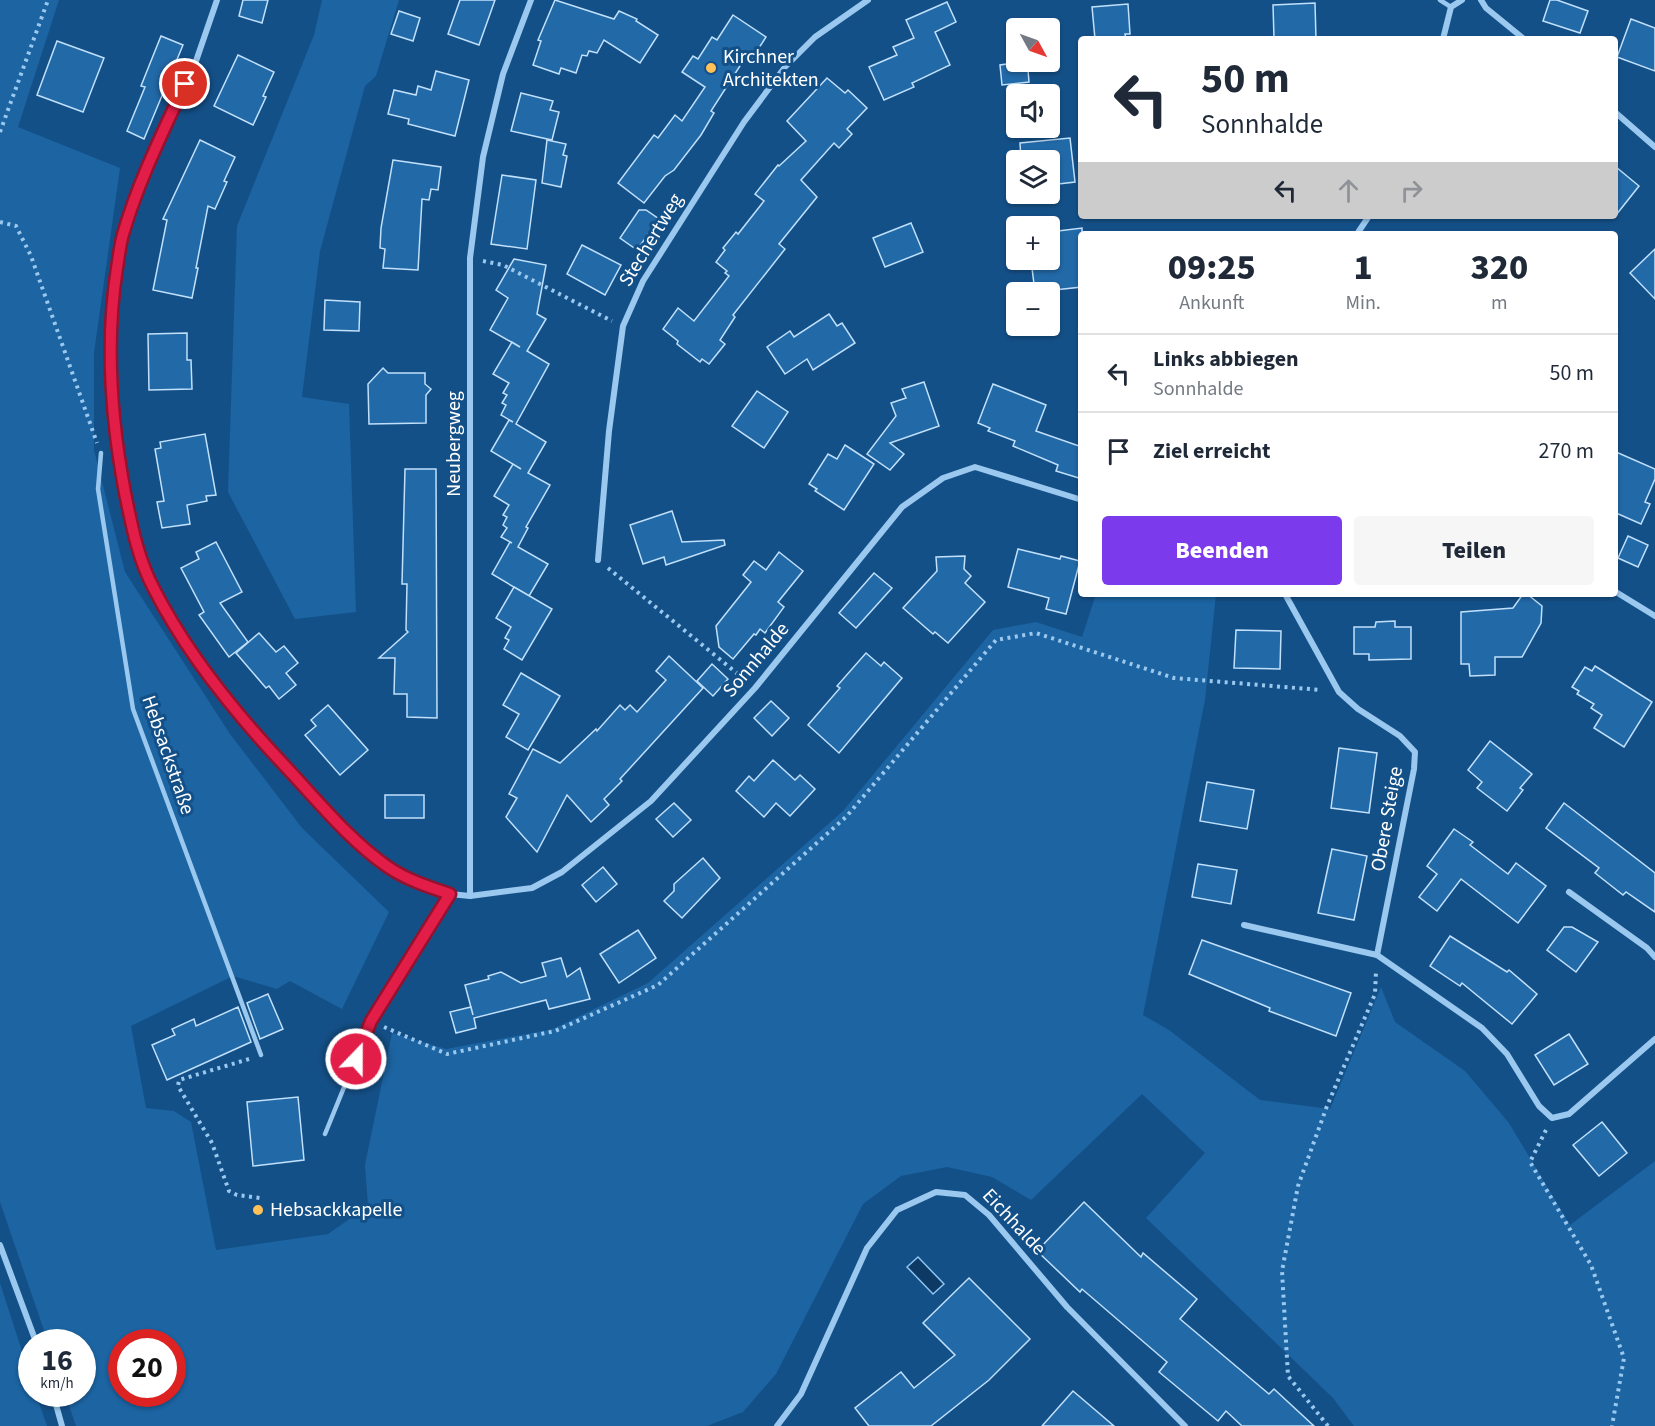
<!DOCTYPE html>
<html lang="de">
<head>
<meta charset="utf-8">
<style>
	body { margin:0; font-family:"Source Sans 3",sans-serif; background:#f6f6f7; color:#1f2937; height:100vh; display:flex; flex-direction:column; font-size:22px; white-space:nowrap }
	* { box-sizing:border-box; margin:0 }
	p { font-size:20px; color:#747a83 }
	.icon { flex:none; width:33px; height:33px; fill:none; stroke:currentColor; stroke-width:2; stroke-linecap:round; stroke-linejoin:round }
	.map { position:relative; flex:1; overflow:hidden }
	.drawer { position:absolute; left:1078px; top:231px; width:540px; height:366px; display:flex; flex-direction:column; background:#fff; border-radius:6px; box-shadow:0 2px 4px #0004 }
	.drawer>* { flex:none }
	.guide { position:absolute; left:1078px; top:36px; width:540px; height:183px; border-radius:6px; box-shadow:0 2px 4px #0004; background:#fff; color:#1f2937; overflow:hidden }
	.needle { width:39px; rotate:130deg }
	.buttons { position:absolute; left:1006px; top:18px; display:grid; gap:12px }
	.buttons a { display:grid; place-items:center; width:54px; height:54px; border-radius:6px; background:#fff; box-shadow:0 2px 4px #0004; font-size:30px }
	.speed { position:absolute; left:18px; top:1329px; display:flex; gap:12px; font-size:30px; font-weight:700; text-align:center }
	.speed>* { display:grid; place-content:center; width:78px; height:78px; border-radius:50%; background:#fff; box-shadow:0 2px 4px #0004; line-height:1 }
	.speed small { font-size:15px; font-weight:400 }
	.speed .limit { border:9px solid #d22; background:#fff; color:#111 }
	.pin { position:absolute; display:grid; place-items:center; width:51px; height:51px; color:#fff; margin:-26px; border:3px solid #fff; border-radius:50%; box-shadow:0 2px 6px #0007 }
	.me { position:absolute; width:66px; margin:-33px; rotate:22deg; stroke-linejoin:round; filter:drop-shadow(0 0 4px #0008) }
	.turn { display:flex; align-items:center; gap:21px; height:126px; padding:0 24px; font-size:27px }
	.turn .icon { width:78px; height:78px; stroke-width:2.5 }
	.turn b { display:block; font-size:42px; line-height:51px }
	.lanes { display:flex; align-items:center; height:57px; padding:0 24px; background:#0003; justify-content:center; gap:30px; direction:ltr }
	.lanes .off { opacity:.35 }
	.eta { display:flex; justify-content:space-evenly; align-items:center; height:102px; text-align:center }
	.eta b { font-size:36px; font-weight:800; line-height:42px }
	.button { display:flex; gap:12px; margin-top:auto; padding:12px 24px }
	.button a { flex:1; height:69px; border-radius:6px; background:#7c3aed; color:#fff; font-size:24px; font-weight:800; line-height:69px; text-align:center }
	.button a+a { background:#f6f6f7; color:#1f2937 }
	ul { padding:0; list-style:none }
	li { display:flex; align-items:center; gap:18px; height:78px; padding:0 24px; border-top:2px solid #e0e1e3 }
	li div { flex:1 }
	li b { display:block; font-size:22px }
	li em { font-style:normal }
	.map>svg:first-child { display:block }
	.green { fill:#1c64a2; fill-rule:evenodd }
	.water { fill:#0c3a64; stroke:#8cc4f2; stroke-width:1.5 }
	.building { fill:#2269a7; stroke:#c0e0fb; stroke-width:1.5 }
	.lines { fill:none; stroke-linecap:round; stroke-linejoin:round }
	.path { stroke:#9ac8ef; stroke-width:4; stroke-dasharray:3 4.5; stroke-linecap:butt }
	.lane { stroke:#9ac8ef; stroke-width:4.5 }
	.street { stroke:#9ac8ef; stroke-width:6 }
	.route-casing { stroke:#92132f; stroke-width:15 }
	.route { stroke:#e11d48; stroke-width:10 }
	.poi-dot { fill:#ffc158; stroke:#145088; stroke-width:2 }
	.labels { text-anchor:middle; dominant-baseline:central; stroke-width:6; stroke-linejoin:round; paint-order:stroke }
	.poi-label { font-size:20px; fill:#fff; stroke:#145088; text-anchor:start }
	.street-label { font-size:20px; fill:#fff; stroke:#145088 }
</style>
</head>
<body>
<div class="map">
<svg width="1655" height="1426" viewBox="0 0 1655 1426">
	<rect width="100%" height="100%" fill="#145088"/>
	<!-- green -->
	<g class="green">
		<path d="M0 0H59L18 127 120 168 94 353V450L125 572 230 734 302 828 389 912 342 1009 290 981 277 989 233 976 131 1026 146 1108 174 1111 191 1122 216 1250 328 1234 368 1206 365 1165 392 1033 446 1049 553 1029 648 983 843 811 993 630 1036 622 1082 637 1096 594H1216L1205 700 1143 1015 1169 1030 1260 1100 1330 1109 1381 987 1395 1022 1465 1071 1509 1123 1570 1225 1655 1161V1426H1354L1333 1398 1146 1218 1205 1153 1142 1094 1031 1200 992 1177 947 1167 901 1176 863 1204 776 1374 743 1412 707 1426H76L65 1394H82V1342H48L0 1202ZM122 1342H172V1394H122Z"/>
		<polygon points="322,0 399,0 376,76 365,86 320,251 302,397 349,404 356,612 295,619 228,492 237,226 314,35"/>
		<polygon points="0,1283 31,1379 32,1394 36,1394 47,1426 0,1426"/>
	</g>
	<!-- water -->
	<polygon class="water" points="918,1257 944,1284 933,1294 907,1267"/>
	<!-- building -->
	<g class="building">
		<polygon points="243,0 268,0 262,23 239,16"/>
		<polygon points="460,0 495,0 479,45 448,34"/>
		<polygon points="555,0 614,19 619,11 637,19 636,21 658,35 640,63 604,40 597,53 589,51 587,56 582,55 576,73 561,68 559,74 533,65 541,41 538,40"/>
		<polygon points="1550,0 1557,0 1588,11 1580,33 1543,21"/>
		<polygon points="947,2 956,22 935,32 950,65 912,83 914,87 884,100 869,67 897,55 893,47 914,38 906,20"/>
		<polygon points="1315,3 1316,39 1274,38 1273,5"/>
		<polygon points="1128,4 1130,34 1125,34 1126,39 1095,39 1092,7"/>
		<polygon points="399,11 420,18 413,41 391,34"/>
		<polygon points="733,15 766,37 750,62 745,58 711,111 714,113 701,135 674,170 665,176 644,203 618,183 654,135 658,138 675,115 682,121 705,87 682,72 693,56 698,59 712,37 717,40"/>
		<polygon points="1631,19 1655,28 1655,71 1617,57"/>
		<polygon points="1050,33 1053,33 1057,67 1028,70 1029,82 1002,85 1000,65 1014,63 1011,37 1017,37 1017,62 1050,62"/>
		<polygon points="161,36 183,45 144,139 127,131 145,87 141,86"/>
		<polygon points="57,41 104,58 83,112 37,95"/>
		<polygon points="238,55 274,72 263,96 266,97 253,125 214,106"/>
		<polygon points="436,71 469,80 455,136 408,124 409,119 388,114 394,90 416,95 418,86 431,90"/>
		<polygon points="827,78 845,93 848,90 867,108 847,129 852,134 839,148 834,143 801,180 817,197 779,244 785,249 733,315 735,317 720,340 725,344 709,364 702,359 700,362 677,344 678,341 663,329 678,308 694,321 729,276 725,273 727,271 716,262 725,250 723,248 736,232 738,234 764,201 755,194 778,165 779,166 806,141 787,121"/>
		<polygon points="521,93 553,101 550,110 559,112 552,140 511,131"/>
		<polygon points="1070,138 1075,182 1050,185 1050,160 1021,160 1020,143"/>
		<polygon points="200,140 235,157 224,181 227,182 215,209 208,206 196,268 198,268 192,298 153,290 167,220 163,219"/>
		<polygon points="547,140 566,144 563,155 567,156 561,187 542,183"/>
		<polygon points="393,160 441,167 438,190 431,189 429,200 422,199 418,270 383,268 385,249 380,248 381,228"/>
		<polygon points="1616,167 1639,186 1616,215"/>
		<polygon points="502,175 536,180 527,249 491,244"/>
		<polygon points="639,210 646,210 659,219 637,250 620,238"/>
		<polygon points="911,223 923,252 885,267 873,238"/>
		<polygon points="1082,228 1082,287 1035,292 1031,260 1050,260 1050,232"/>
		<polygon points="582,245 621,265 605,295 567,274"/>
		<polygon points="1655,249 1655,299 1630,273"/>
		<polygon points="514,259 546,265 537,314 546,319 527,351 549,364 516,424 546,442 528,473 550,485 526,527 528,528 518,547 548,564 529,596 492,574 510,542 512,543 501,537 507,528 503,525 507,517 503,515 509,505 494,496 513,464 521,469 491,451 509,420 513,422 501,415 506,405 502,403 507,395 503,393 509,383 493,374 512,342 520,347 490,330 508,298 496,290"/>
		<polygon points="325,300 360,302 359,331 324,330"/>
		<polygon points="829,314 837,326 842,323 855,343 813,370 807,359 785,374 767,347 790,331 794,337"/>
		<polygon points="187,333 187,360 191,360 192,389 149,390 148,334"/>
		<polygon points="383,368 388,373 425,373 425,384 431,389 426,395 426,423 369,424 368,384"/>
		<polygon points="924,382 939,426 890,443 904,454 890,470 867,454 896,416 891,403 906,398 902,389"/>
		<polygon points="993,384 1046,405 1036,431 1082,447 1082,479 1056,471 1058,465 1013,446 1015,441 988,431 990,428 978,423"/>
		<polygon points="757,391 788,412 764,448 732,426"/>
		<polygon points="205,434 216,495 206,496 207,501 187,505 190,524 162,528 157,502 164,501 155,449 161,448 160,442"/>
		<polygon points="845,445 874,464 844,510 815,491 817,489 809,484 828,454 837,459"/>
		<polygon points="1616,452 1655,469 1655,479 1645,502 1650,504 1641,524 1616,513"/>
		<polygon points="405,469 436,469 437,718 407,717 407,694 394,694 395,658 379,658 408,632 406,630 407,584 402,584"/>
		<polygon points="672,511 682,542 724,540 725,545 666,565 664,557 643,564 630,525"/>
		<polygon points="1628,536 1648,545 1638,567 1618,558"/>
		<polygon points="216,542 242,592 220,603 248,642 229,657 199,615 204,612 181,568 199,559 196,552"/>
		<polygon points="1018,549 1060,559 1061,556 1080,561 1066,614 1046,609 1049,598 1008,587"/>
		<polygon points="779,552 803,571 778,602 784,607 765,633 760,629 756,635 754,634 733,659 719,647 716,626 751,582 743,575 754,561 766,570"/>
		<polygon points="965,556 964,569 971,576 965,583 985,602 948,643 935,632 933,634 903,608 937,571 936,557"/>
		<polygon points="874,573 892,588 856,628 839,613"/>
		<polygon points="514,587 552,609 522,660 504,649 509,640 505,638 511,627 496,618"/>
		<polygon points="1523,594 1527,594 1542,606 1541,623 1522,657 1495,657 1495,675 1470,676 1469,664 1461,664 1461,612 1513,608"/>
		<polygon points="1395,621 1395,627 1411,627 1411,659 1369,660 1369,654 1354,654 1354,627 1375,627 1376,622"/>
		<polygon points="1236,630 1281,631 1280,669 1234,668"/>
		<polygon points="259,633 276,652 284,646 298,663 286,673 296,685 279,699 269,686 266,688 236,653"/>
		<polygon points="866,653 881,666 884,662 902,678 839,753 808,725 840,688 837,686"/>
		<polygon points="669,656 703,688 620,779 622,781 604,799 609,805 591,822 567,795 537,852 506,817 517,798 509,794 533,749 560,763 596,729 597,731 620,705 625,710 630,705 637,712 666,680 656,671"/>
		<polygon points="712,664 728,679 713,696 697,681"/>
		<polygon points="1595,666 1652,702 1624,747 1594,728 1602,715 1591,708 1594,704 1577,694 1579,691 1572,687 1585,667 1592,671"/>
		<polygon points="521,673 560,696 528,750 506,737 519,714 503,705"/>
		<polygon points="771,701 789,718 772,736 754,718"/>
		<polygon points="328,705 368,750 340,775 305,735 316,726 311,720"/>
		<polygon points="1490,741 1532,774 1520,788 1523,790 1507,811 1477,788 1482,782 1468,770"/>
		<polygon points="1339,748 1377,753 1369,813 1331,808"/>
		<polygon points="773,760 795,780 800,775 815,789 790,816 776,803 764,817 736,791 749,776 754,781"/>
		<polygon points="1207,782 1254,790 1247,829 1200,821"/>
		<rect x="385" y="795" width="39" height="23"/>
		<polygon points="674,803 691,820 673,837 656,819"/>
		<polygon points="1564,803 1655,873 1655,912 1626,892 1623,895 1595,873 1599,868 1546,828"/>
		<polygon points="1454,829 1473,842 1470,845 1508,874 1516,863 1546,886 1518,923 1461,879 1437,911 1419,897 1437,874 1427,866"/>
		<polygon points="1332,849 1367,856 1354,920 1318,913"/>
		<polygon points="703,858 720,878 682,918 664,901 674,891 674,884"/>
		<polygon points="1198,864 1237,870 1231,904 1192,897"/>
		<polygon points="603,867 617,884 596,902 582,885"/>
		<polygon points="1564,927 1572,927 1598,942 1576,972 1547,950"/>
		<polygon points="638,930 656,958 619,983 600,954"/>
		<polygon points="1450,936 1507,972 1509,970 1537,994 1512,1024 1462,983 1460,986 1430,966"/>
		<polygon points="1202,940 1351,993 1336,1036 1269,1011 1270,1008 1189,974"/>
		<polygon points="561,958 567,977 580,968 590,999 549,1009 546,1000 474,1018 476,1028 456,1033 450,1012 471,1007 473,1015 465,985 489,979 488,976 501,972 521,983 546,976 542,963"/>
		<polygon points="268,994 283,1029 260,1039 247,1003"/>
		<polygon points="238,1007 251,1042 167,1080 152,1045 175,1035 172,1029 194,1019 196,1026"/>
		<polygon points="1569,1034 1588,1064 1554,1085 1535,1055"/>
		<polygon points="298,1097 304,1160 253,1166 247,1102"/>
		<polygon points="1602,1122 1627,1153 1599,1176 1573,1145"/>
		<polygon points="1084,1202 1141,1257 1143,1253 1197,1299 1180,1319 1269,1394 1274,1389 1314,1426 1242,1426 1226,1411 1218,1421 1159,1372 1167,1362 1082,1289 1080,1292 1037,1251"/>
		<polygon points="969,1278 1030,1339 989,1380 931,1426 869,1426 855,1408 901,1372 914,1388 955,1355 923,1323"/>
		<polygon points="1073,1391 1114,1426 1042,1426"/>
	</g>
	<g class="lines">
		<!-- path -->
		<g class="path">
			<polyline points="0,132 48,0"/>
			<polyline points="0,222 16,226 31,256 97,443"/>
			<polyline points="483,261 503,265 612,321"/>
			<polyline points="608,568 744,679"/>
			<polyline points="384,1027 447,1054 555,1031 658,985 846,817 996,640 1036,633 1174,678 1321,690"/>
			<polyline points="249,1059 179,1080 178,1086 212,1143 229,1191 237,1195 260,1198"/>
			<polyline points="1546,1130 1530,1162 1591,1265 1624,1358 1612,1426"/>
			<polyline points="1328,1426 1288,1376 1282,1271 1298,1186 1327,1106 1375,994 1376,971"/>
		</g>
		<!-- lane -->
		<g class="lane">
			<polyline points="1440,0 1451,7"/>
			<polyline points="101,453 98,489 133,709 261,1055"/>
			<polyline points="325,1134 371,1021 450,894"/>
		</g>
		<!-- street -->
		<g class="street">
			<polyline points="217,0 195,64 147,167 123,232 112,302 110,343 117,449 130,520 138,555 175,629 231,704 264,743 360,845 390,868 424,885 450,894 470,896 532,888 562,872 651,801 755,688 902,507 943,478 975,467 1082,500"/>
			<polyline points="1481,0 1486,8 1524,39"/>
			<polyline points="1443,39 1451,7 1462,0"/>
			<polyline points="1616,113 1655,147"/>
			<polyline points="1357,234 1369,216"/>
			<polyline points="598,560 609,431 623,326 643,281 744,122 785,67 815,37 868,0"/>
			<polyline points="1616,592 1655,616"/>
			<polyline points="1285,594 1339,692 1358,709 1400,736 1415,752 1414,769 1377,955 1482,1028 1507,1054 1539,1106 1552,1118 1569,1114 1655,1039"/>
			<polyline points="1569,892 1647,948 1655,957"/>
			<polyline points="470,896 470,258 483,157 503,74 531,0"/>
			<polyline points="1244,925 1377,955"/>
			<polyline points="0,1245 36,1342"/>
			<polyline points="53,1394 62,1426"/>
			<polyline points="777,1426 801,1394 867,1248 897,1210 936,1192 965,1195 989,1215 1067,1307 1185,1426"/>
		</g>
	</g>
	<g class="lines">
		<!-- route casing -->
		<g class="route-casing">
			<path id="route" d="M185 84C163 132 139 180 124 231 120 243 119 256 117 268 105 343 111 419 125 493 132 527 138 559 154 589 187 654 236 714 285 766 318 801 349 840 388 867 407 880 429 887 450 894L371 1021 356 1059"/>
		</g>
		<!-- route -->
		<use href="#route" class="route"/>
	</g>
	<!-- markers -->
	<g class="poi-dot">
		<circle cx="711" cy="68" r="6"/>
		<circle cx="258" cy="1210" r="6"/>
	</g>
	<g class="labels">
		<!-- poi labels -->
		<g class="poi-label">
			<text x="723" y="57">Kirchner<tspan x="723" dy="23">Architekten</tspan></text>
			<text x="270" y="1210">Hebsackkapelle</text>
		</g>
		<!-- street labels -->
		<g class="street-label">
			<text transform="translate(651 240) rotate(-59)">Stechertweg</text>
			<text transform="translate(454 444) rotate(-90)">Neubergweg</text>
			<text transform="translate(756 660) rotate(-50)">Sonnhalde</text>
			<text transform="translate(168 755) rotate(71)">Hebsackstraße</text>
			<text transform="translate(1387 819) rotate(-80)">Obere Steige</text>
			<text transform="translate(1014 1222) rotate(47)">Eichhalde</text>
		</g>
	</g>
</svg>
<div class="buttons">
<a><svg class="needle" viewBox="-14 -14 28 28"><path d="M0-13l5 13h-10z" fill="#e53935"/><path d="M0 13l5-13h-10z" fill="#747a83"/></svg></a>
<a><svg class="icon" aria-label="sound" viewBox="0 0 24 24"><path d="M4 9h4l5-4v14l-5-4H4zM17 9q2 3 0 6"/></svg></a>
<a><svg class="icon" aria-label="layers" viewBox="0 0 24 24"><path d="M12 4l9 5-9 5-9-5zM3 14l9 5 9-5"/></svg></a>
<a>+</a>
<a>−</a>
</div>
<div class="speed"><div>16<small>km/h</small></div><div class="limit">20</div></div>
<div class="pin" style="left:185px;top:84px;background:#d93025"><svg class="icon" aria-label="arrive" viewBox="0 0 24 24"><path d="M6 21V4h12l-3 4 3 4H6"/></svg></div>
<svg class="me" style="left:356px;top:1059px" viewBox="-20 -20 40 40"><circle r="17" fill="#e11d48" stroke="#fff" stroke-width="3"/><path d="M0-11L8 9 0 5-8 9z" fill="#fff"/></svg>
<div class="guide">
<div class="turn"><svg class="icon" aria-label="left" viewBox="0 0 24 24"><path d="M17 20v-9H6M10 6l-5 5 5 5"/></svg><div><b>50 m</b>Sonnhalde</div></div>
<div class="lanes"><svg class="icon" aria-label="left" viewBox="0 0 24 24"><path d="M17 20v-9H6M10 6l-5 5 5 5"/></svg><svg class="icon off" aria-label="ahead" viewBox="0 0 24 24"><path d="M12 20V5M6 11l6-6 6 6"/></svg><svg class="icon off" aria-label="right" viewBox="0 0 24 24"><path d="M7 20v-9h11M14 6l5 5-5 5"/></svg></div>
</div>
<section class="drawer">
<div class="eta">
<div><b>09:25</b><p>Ankunft</p></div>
<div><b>1</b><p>Min.</p></div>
<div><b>320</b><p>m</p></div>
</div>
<ul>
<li><svg class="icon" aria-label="left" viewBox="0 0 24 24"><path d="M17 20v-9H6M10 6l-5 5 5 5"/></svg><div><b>Links abbiegen</b><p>Sonnhalde</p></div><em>50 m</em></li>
<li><svg class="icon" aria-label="arrive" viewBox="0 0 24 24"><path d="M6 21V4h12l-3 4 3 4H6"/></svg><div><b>Ziel erreicht</b></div><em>270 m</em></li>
</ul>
<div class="button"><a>Beenden</a><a>Teilen</a></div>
</section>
</div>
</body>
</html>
